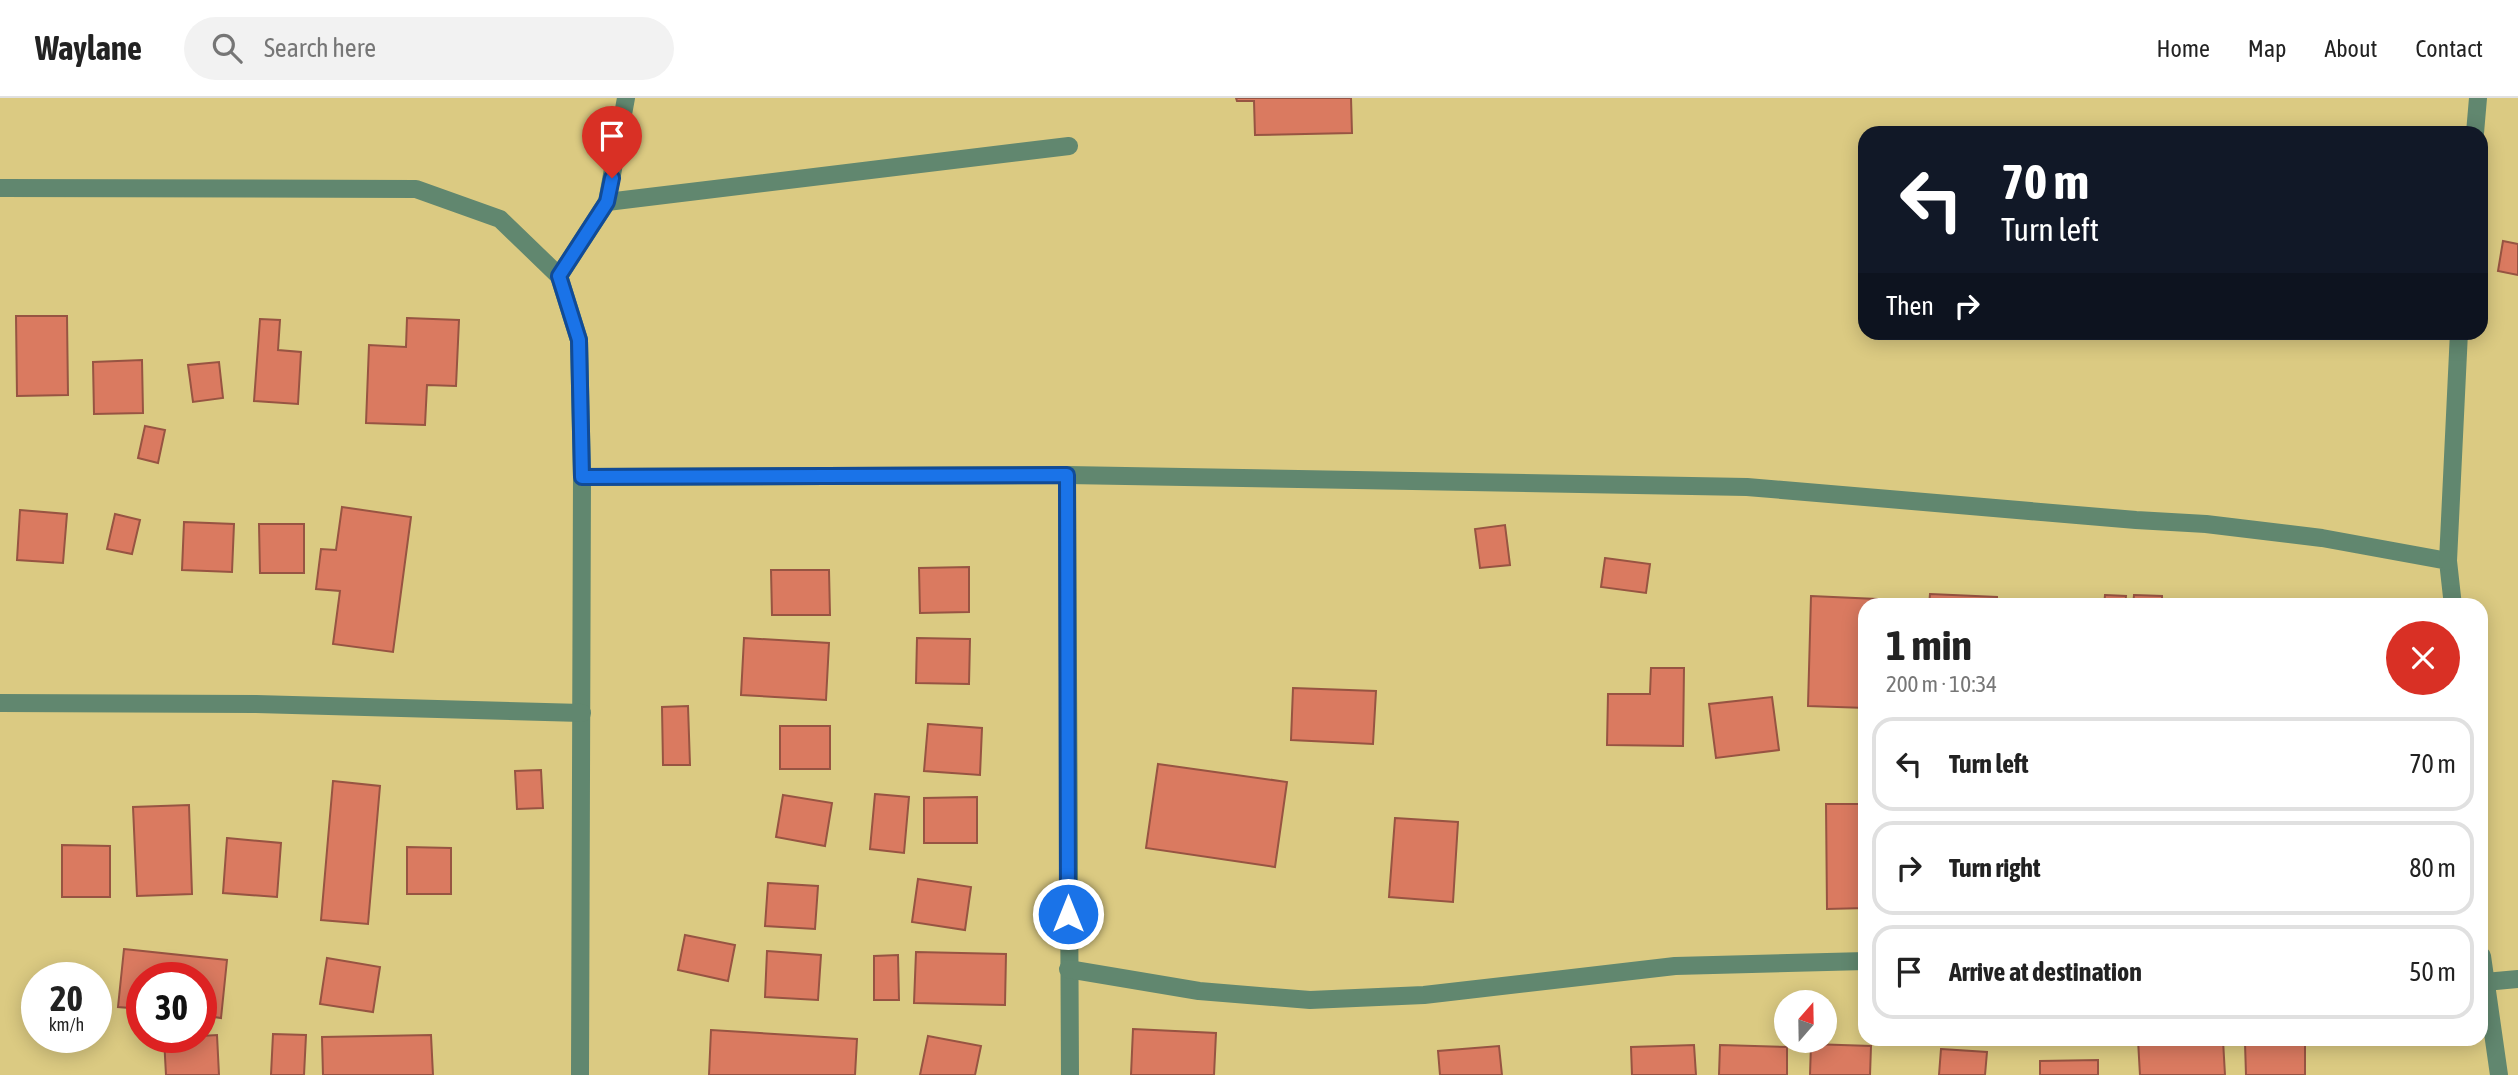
<!DOCTYPE html>
<html lang="en">
<head>
<meta charset="utf-8">
<style>
	body { margin:0; font-family:"Asap Condensed",sans-serif; background:#f2f2f2; color:#222; height:100vh; display:flex; flex-direction:column; font-size:26px; white-space:nowrap }
	* { box-sizing:border-box; margin:0 }
	p { font-size:23px; color:#767676 }
	.icon { flex:none; width:38px; height:38px; fill:none; stroke:currentColor; stroke-width:2; stroke-linecap:round; stroke-linejoin:round }
	.map { position:relative; flex:1; overflow:hidden }
	.drawer { position:absolute; left:1858px; top:500px; width:630px; height:448px; display:flex; flex-direction:column; background:#fff; border-radius:21px; box-shadow:0 4px 18px #0003 }
	.drawer>* { flex:none }
	.top-card { position:absolute; left:1858px; top:28px; width:630px; height:214px; border-radius:21px; box-shadow:0 4px 18px #0003; background:#111827; color:#fff; overflow:hidden }
	.needle { width:46px; rotate:20deg }
	.buttons { position:absolute; left:1774px; top:892px; display:grid; gap:14px }
	.buttons a { display:grid; place-items:center; width:63px; height:63px; border-radius:50%; background:#fff; box-shadow:0 4px 18px #0003; font-size:35px }
	.speed { position:absolute; left:21px; top:864px; display:flex; gap:14px; font-size:35px; font-weight:700; text-align:center }
	.speed>* { display:grid; place-content:center; width:91px; height:91px; border-radius:50%; background:#fff; box-shadow:0 4px 18px #0003; line-height:1 }
	.speed small { font-size:18px; font-weight:400 }
	.speed .limit { border:10px solid #d22; background:#fff; color:#111 }
	.pin { position:absolute; display:grid; place-items:center; width:60px; height:60px; color:#fff; margin:-72px -30px; border-radius:50% 50% 50% 0; rotate:-45deg; box-shadow:0 0 7px #0007 }
	.pin .icon { rotate:45deg }
	.me { position:absolute; width:77px; margin:-38px; rotate:0deg; stroke-linejoin:round; filter:drop-shadow(0 0 5px #0008) }
	.turn { display:flex; align-items:center; gap:24px; height:147px; padding:0 28px; font-size:32px }
	.turn .icon { width:91px; height:91px; stroke-width:2.5 }
	.turn b { display:block; font-size:49px; line-height:60px }
	.then { display:flex; align-items:center; height:66px; padding:0 28px; background:#0003; gap:14px; font-size:26px }
	.round { display:grid; place-items:center; flex:none; width:74px; height:74px; border-radius:37px; background:#f2f2f2 }
	.head { display:flex; align-items:center; justify-content:space-between; height:119px; padding:0 28px }
	h1 { font-size:42px; font-weight:700; line-height:52px }
	ul { padding:0; list-style:none }
	li { display:flex; align-items:center; gap:21px; height:94px; margin:0 14px 10px; padding:0 14px; border:4px solid #e0e0e0; border-radius:21px }
	li div { flex:1 }
	li b { display:block; font-size:26px }
	li em { font-style:normal }
	header { display:flex; align-items:center; gap:42px; box-sizing:border-box; height:98px; padding:0 35px; background:#fff; border-bottom:2px solid #e0e0e0 }
	header strong { font-size:33px }
	nav { display:flex; gap:38px; margin-inline-start:auto; font-size:24px }
	.search { width:490px; height:63px; background:#f2f2f2; display:flex; align-items:center; gap:18px; box-sizing:border-box; padding:0 24px; border-radius:38px; color:#767676; font-size:26px }
	.map>svg:first-child { display:block }
	.building { fill:#da7a60; stroke:#975442; stroke-width:2 }
	.lines { fill:none; stroke-linecap:round; stroke-linejoin:round }
	.minor { stroke:#61876f; stroke-width:18 }
	.route-casing { stroke:#114b97; stroke-width:18 }
	.route { stroke:#1a73e8; stroke-width:12 }
</style>
</head>
<body>
<header>
<strong>Waylane</strong>
<div class="search"><svg class="icon" aria-label="search" viewBox="0 0 24 24"><circle cx="10" cy="10" r="6"/><path d="M15 15l6 6"/></svg>Search here</div>
<nav><a>Home</a><a>Map</a><a>About</a><a>Contact</a></nav>
</header>
<div class="map">
<svg width="2518" height="977" viewBox="0 0 2518 977">
	<rect width="100%" height="100%" fill="#dbca82"/>
	<!-- building -->
	<g class="building">
		<polygon points="1236,0 1351,0 1352,35 1255,37 1254,3 1237,3"/>
		<polygon points="2503,143 2518,146 2518,177 2498,173"/>
		<polygon points="16,218 67,218 68,297 17,298"/>
		<polygon points="407,220 459,222 456,288 427,287 425,327 366,325 369,247 406,249"/>
		<polygon points="260,221 280,222 278,252 301,254 298,306 254,303"/>
		<polygon points="142,262 143,315 94,316 93,264"/>
		<polygon points="219,264 223,300 193,304 188,267"/>
		<polygon points="145,328 165,332 158,365 138,360"/>
		<polygon points="342,409 411,419 393,554 333,546 340,493 316,491 321,451 336,452"/>
		<polygon points="20,412 67,416 63,465 17,462"/>
		<polygon points="115,416 140,422 132,456 107,451"/>
		<polygon points="184,424 234,426 232,474 182,472"/>
		<polygon points="259,426 304,426 304,475 260,475"/>
		<polygon points="1505,427 1510,467 1480,470 1475,431"/>
		<polygon points="1605,460 1650,466 1646,495 1601,489"/>
		<polygon points="969,469 969,514 920,515 919,470"/>
		<polygon points="771,472 829,472 830,517 772,517"/>
		<polygon points="1930,496 1997,499 1997,508 1929,508"/>
		<polygon points="2105,497 2126,498 2125,508 2104,508"/>
		<polygon points="2134,497 2162,498 2162,508 2133,508"/>
		<polygon points="1811,498 1877,501 1877,508 1866,508 1866,610 1808,608"/>
		<polygon points="744,540 829,545 826,602 741,597"/>
		<polygon points="917,540 970,541 969,586 916,585"/>
		<polygon points="1651,570 1684,570 1683,648 1607,647 1608,596 1650,596"/>
		<polygon points="1293,590 1376,593 1373,646 1291,642"/>
		<polygon points="1772,599 1779,652 1716,660 1709,606"/>
		<polygon points="688,608 690,667 663,667 662,609"/>
		<polygon points="928,626 982,630 980,677 924,673"/>
		<rect x="780" y="628" width="50" height="43"/>
		<polygon points="1158,666 1287,684 1275,769 1146,750"/>
		<polygon points="541,672 543,710 517,711 515,673"/>
		<polygon points="333,683 380,688 368,826 321,822"/>
		<polygon points="875,696 909,699 904,755 870,751"/>
		<polygon points="783,697 832,705 825,748 776,739"/>
		<polygon points="977,699 977,745 924,745 924,700"/>
		<polygon points="1826,706 1866,706 1866,810 1827,811"/>
		<polygon points="189,707 192,796 137,798 133,709"/>
		<polygon points="1395,720 1458,724 1453,804 1389,799"/>
		<polygon points="227,740 281,745 277,799 223,795"/>
		<polygon points="62,747 110,748 110,799 62,799"/>
		<polygon points="407,749 451,750 451,796 407,796"/>
		<polygon points="918,781 971,789 965,832 912,824"/>
		<polygon points="768,785 818,788 815,831 765,828"/>
		<polygon points="685,837 735,847 728,883 678,872"/>
		<polygon points="124,851 227,862 221,920 201,917 201,880 142,880 142,911 118,909"/>
		<polygon points="767,853 821,857 818,902 765,899"/>
		<polygon points="916,854 1006,856 1005,907 914,905"/>
		<polygon points="898,857 899,902 874,902 874,858"/>
		<polygon points="327,860 380,869 373,914 320,906"/>
		<polygon points="1133,931 1216,935 1214,977 1131,977"/>
		<polygon points="711,932 857,941 855,977 709,977"/>
		<polygon points="273,936 306,937 304,977 271,977"/>
		<polygon points="217,937 219,977 166,977 164,940 201,940 201,938"/>
		<polygon points="431,937 433,977 323,977 322,939"/>
		<polygon points="928,938 981,948 975,977 920,977"/>
		<polygon points="2138,942 2223,942 2225,977 2140,977"/>
		<polygon points="2245,945 2305,945 2305,977 2246,977"/>
		<polygon points="1811,946 1871,948 1870,977 1810,977"/>
		<polygon points="1694,947 1696,977 1632,977 1631,949"/>
		<polygon points="1720,947 1787,949 1787,977 1719,977"/>
		<polygon points="1499,948 1502,977 1440,977 1438,953"/>
		<polygon points="1941,951 1987,954 1985,977 1939,977"/>
		<polygon points="2098,962 2098,977 2040,977 2040,963"/>
	</g>
	<g class="lines">
		<!-- minor -->
		<g class="minor">
			<polyline points="2475,35 2478,0"/>
			<polyline points="0,90 416,91 500,121 559,178 579,242 582,379 580,977"/>
			<polyline points="607,104 1069,48"/>
			<polyline points="559,178 607,104 626,0"/>
			<polyline points="1067,377 1070,977"/>
			<polyline points="582,379 1067,377 1747,389 2136,422 2206,426 2322,440 2448,463 2453,508"/>
			<polyline points="2448,463 2459,234"/>
			<polyline points="0,605 256,606 582,615"/>
			<polyline points="2482,858 2499,977"/>
			<polyline points="1068,871 1199,893 1310,902 1424,897 1675,868 1866,863"/>
			<polyline points="2485,884 2518,881"/>
		</g>
	</g>
	<g class="lines">
		<!-- route casing -->
		<g class="route-casing">
			<polyline id="route" points="612,80 607,104 559,178 579,242 582,379 1067,377 1068,816"/>
		</g>
		<!-- route -->
		<use href="#route" class="route"/>
	</g>
</svg>
<div class="buttons">
<a><svg class="needle" viewBox="-14 -14 28 28"><path d="M0-13l5 13h-10z" fill="#e53935"/><path d="M0 13l5-13h-10z" fill="#767676"/></svg></a>
</div>
<div class="speed"><div>20<small>km/h</small></div><div class="limit">30</div></div>
<div class="pin" style="left:612px;top:80px;background:#d93025"><svg class="icon" aria-label="arrive" viewBox="0 0 24 24"><path d="M6 21V4h12l-3 4 3 4H6"/></svg></div>
<svg class="me" style="left:1068px;top:816px" viewBox="-20 -20 40 40"><circle r="17" fill="#1a73e8" stroke="#fff" stroke-width="3"/><path d="M0-11L8 9 0 5-8 9z" fill="#fff"/></svg>
<div class="top-card">
<div class="turn"><svg class="icon" aria-label="left" viewBox="0 0 24 24"><path d="M17 20v-9H6M10 6l-5 5 5 5"/></svg><div><b>70 m</b>Turn left</div></div>
<div class="then">Then<svg class="icon" aria-label="right" viewBox="0 0 24 24"><path d="M7 20v-9h11M14 6l5 5-5 5"/></svg></div>
</div>
<section class="drawer">
<div class="head"><div><h1>1 min</h1><p>200 m · 10:34</p></div><a class="round" style="background:#d93025;color:#fff"><svg class="icon" aria-label="close" viewBox="0 0 24 24"><path d="M6 6l12 12M18 6L6 18"/></svg></a></div>
<ul>
<li><svg class="icon" aria-label="left" viewBox="0 0 24 24"><path d="M17 20v-9H6M10 6l-5 5 5 5"/></svg><div><b>Turn left</b></div><em>70 m</em></li>
<li><svg class="icon" aria-label="right" viewBox="0 0 24 24"><path d="M7 20v-9h11M14 6l5 5-5 5"/></svg><div><b>Turn right</b></div><em>80 m</em></li>
<li><svg class="icon" aria-label="arrive" viewBox="0 0 24 24"><path d="M6 21V4h12l-3 4 3 4H6"/></svg><div><b>Arrive at destination</b></div><em>50 m</em></li>
</ul>
</section>
</div>
</body>
</html>
